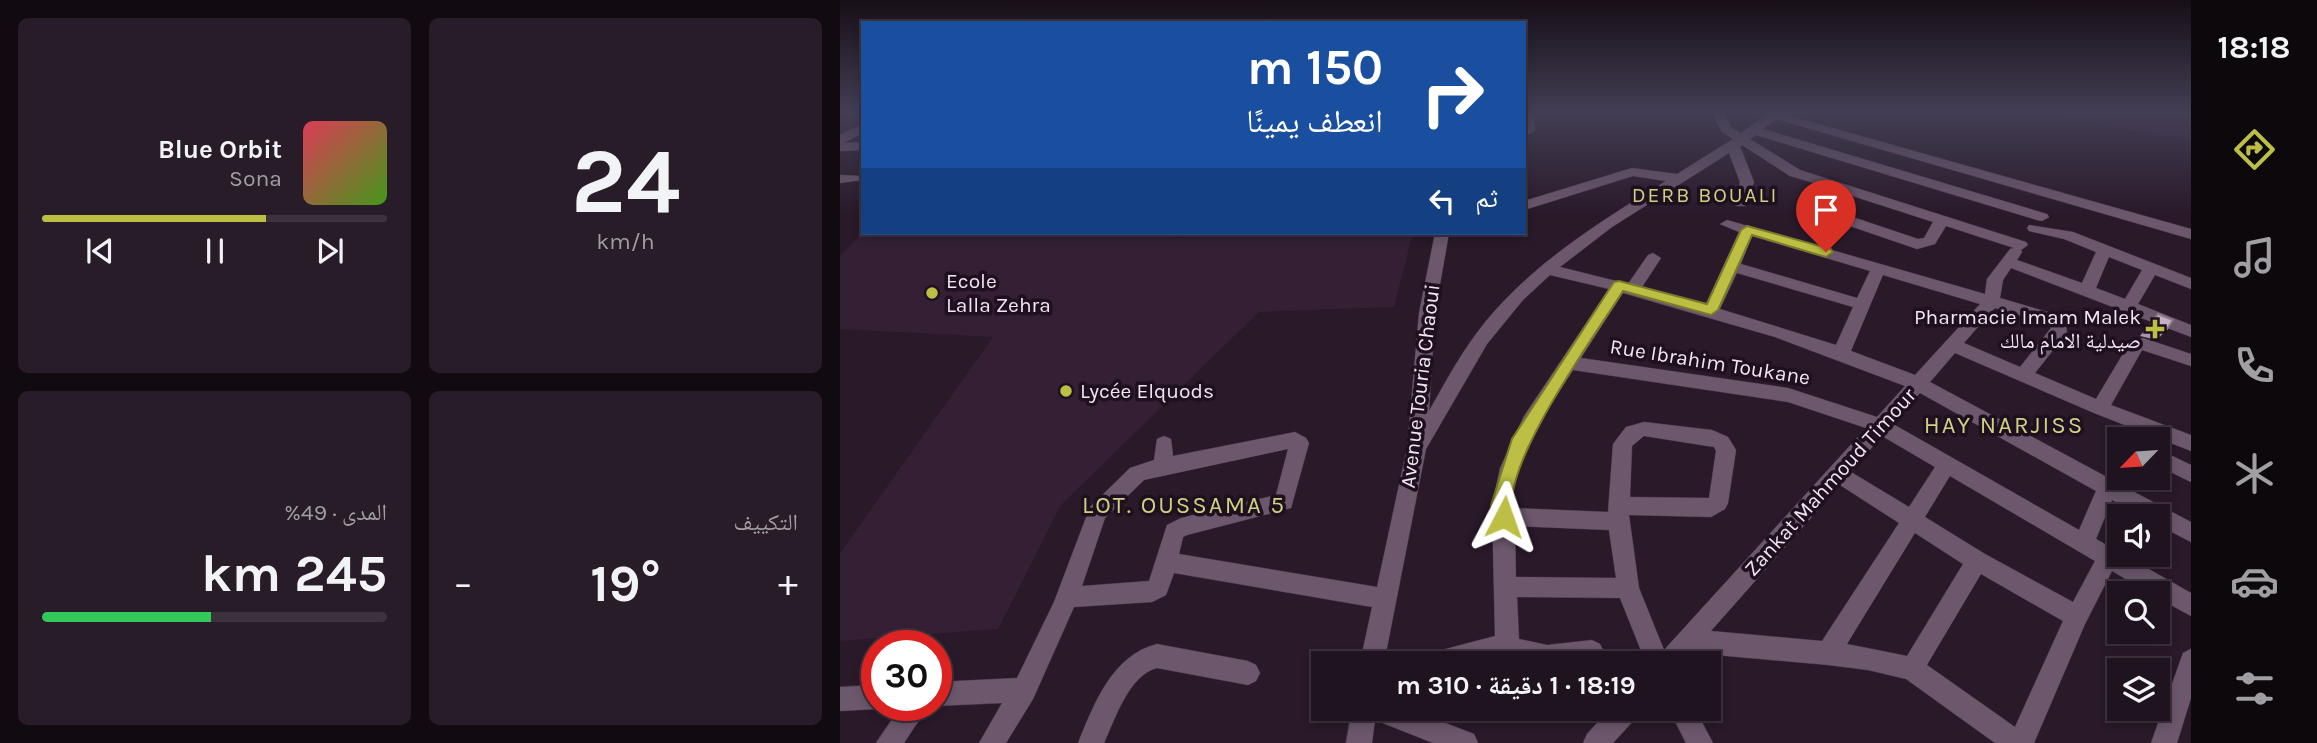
<!DOCTYPE html>
<html lang="ar">
<meta charset="utf-8">
<style>
body{margin:0;font-family:Karla,"Noto Naskh Arabic",sans-serif;background:#271c28;color:#f1f3f6;direction:rtl;height:100vh;display:flex;flex-direction:column;font-size:26px;white-space:nowrap}
*{box-sizing:border-box;margin:0}
p{font-size:23px;color:#a19ea4}
.icon{flex:none;width:38px;height:38px;fill:none;stroke:currentColor;stroke-width:2;stroke-linecap:round;stroke-linejoin:round}
.map{position:relative;flex:1;overflow:hidden;direction:ltr}
.details{display:flex;flex-direction:column;gap:18px;padding:18px;background:#110a11;width:840px}
.details>*{flex:none}
.hud{position:absolute;left:21px;top:21px;width:665px;height:214px;border-radius:0px;box-shadow:0 4px 10px #0003,0 0 0 2px #3c323d;direction:rtl;background:#1a4fa0;color:#fff;overflow:hidden}
.needle{width:46px;rotate:245deg}
.buttons{position:absolute;left:1267px;top:427px;display:grid;gap:14px}
.buttons a{display:grid;place-items:center;width:63px;height:63px;border-radius:0px;background:#1f131f;box-shadow:0 4px 10px #0003,0 0 0 2px #3c323d;font-size:35px}
.speed{position:absolute;left:21px;top:630px;display:flex;gap:14px;font-size:35px;font-weight:700;text-align:center}
.speed>*{display:grid;place-content:center;width:91px;height:91px;border-radius:50%;background:#1f131f;box-shadow:0 4px 10px #0003,0 0 0 2px #3c323d;line-height:1}
.speed .limit{border:10px solid #d22;background:#fff;color:#111}
.pin{position:absolute;display:grid;place-items:center;width:60px;height:60px;color:#fff;margin:-72px -30px;border-radius:50% 50% 50% 0;rotate:-45deg;box-shadow:0 0 7px #0007}
.pin .icon{rotate:45deg}
.me{position:absolute;width:77px;margin:-38px;rotate:4deg;stroke-linejoin:round;filter:drop-shadow(0 0 5px #0008)}
.turn{display:flex;align-items:center;gap:24px;height:147px;padding:0 28px;font-size:32px}
.turn .icon{width:91px;height:91px;stroke-width:2.5}
.turn b{display:block;font-size:49px;line-height:60px}
.then{display:flex;align-items:center;height:66px;padding:0 28px;background:#0003;gap:14px;font-size:26px}
.big{font-size:52px;font-weight:700;line-height:1.1}
.details .tile{flex:1;display:flex;flex-direction:column;justify-content:center;gap:10px;min-width:0;padding:0 24px;border-radius:10px;background:#271c28}
.details .dial{align-items:center;gap:0}
.dial b{font-size:91px;line-height:1}
.song{display:flex;align-items:center;gap:21px}
.cover{width:84px;height:84px;border-radius:10px;background:linear-gradient(135deg,hsl(350 70% 55%),hsl(100 70% 35%))}
.played{height:7px;border-radius:4px;background:linear-gradient(90deg,#bcbf44 65%,#3c323d 65%)}
.keys{display:flex;justify-content:space-around;direction:ltr}
.heat{display:flex;justify-content:space-between;align-items:center;font-size:38px;direction:ltr}
.charge{height:10px;border-radius:5px;background:linear-gradient(90deg,#34c759 49%,#3c323d 0)}
.details .tiles{flex:1;display:grid;gap:18px;grid-template-columns:repeat(2,1fr)}
.trip{position:absolute;left:471px;top:651px;width:410px;height:70px;border-radius:0px;background:#1f131f;box-shadow:0 4px 10px #0003,0 0 0 2px #3c323d;font-weight:700;line-height:70px;text-align:center;direction:rtl}
main{display:flex;flex:1;min-height:0}
.dock{display:flex;flex-direction:column;width:126px;justify-content:space-around;align-items:center;background:#0c080c;color:#a19ea4}
.dock .icon{width:49px;height:49px}
.dock .active{color:#bcbf44}
.dock b{font-size:32px;color:#f1f3f6}
.map>svg:first-child{display:block}
</style>
<main>
<nav class="dock">
<b>18:18</b>
<svg class="icon active" aria-label="directions" viewBox="0 0 24 24"><path d="M12 3l9 9-9 9-9-9zM9 14v-3h6M13 9l2 2-2 2"/></svg>
<svg class="icon" aria-label="music" viewBox="0 0 24 24"><path d="M9 18V5l10-2v13"/><circle cx="6" cy="18" r="3"/><circle cx="16" cy="16" r="3"/></svg>
<svg class="icon" aria-label="phone" viewBox="0 0 24 24"><path d="M5 4h4l2 5-3 2q2 4 5 5l2-3 5 2v4C11 20 4 13 5 4z"/></svg>
<svg class="icon" aria-label="climate" viewBox="0 0 24 24"><path d="M12 3v18M4 7l16 10M4 17L20 7"/></svg>
<svg class="icon" aria-label="car" viewBox="0 0 24 24"><path d="M5 17H2v-5l4-1 3-4h7l3 4 3 1v5h-3M9 17h6M6 11h13"/><circle cx="7" cy="17" r="2"/><circle cx="17" cy="17" r="2"/></svg>
<svg class="icon" aria-label="filters" viewBox="0 0 24 24"><path d="M4 7h16M4 17h16"/><circle cx="9" cy="7" r="2"/><circle cx="15" cy="17" r="2"/></svg>
</nav>
<div class="map">
<svg width="1351" height="743" viewBox="0 0 1351 743">
<rect width="100%" height="100%" fill="#291929"/>
<!-- built -->
<g fill="#341f35">
<polygon points="1216,111 1351,111 1351,141 1251,122"/>
<polygon points="23,232 336,233 334,238 361,237 369,233 573,233 554,307 419,312 221,505 158,629 0,641 0,553 153,337 0,329 0,256"/>
</g>
<g fill="none" stroke-linecap="round" stroke-linejoin="round">
<defs>
<g id="minor">
<polygon points="684,111 694,111 695,131 684,137"/>
<path d="M871 111H883L891 127 901 133 931 111H945L943 114 1351 229V239L936 119 923 129 1207 214 1209 217 1202 221 1197 220 916 135 910 139 960 170 1186 242 1188 245 1181 250 1182 252 1177 260 1242 283 1256 252 1224 239 1189 231 1187 228 1189 225 1233 232 1351 278V289L1315 275 1298 304 1351 325V337L1171 268 1163 280 1160 298 1218 315 1225 322 1227 331 1225 335 1195 373 1256 399 1290 342 1303 338 1351 354V366L1302 350 1271 405 1351 435V451L1254 413 1115 353 1090 382 1265 476 1272 466 1279 464V478H1286L1281 485 1351 522V542L1318 525V516H1302L1272 500 1256 539 1351 593V616L1318 598V593H1310L1272 571 1245 624 1194 743H1155L1066 679 1028 670 988 665 853 653 843 663H806L780 598 677 597 679 639 707 645 752 640 760 644 764 652 760 660 753 663H681L662 658 641 663H586L590 655 598 651 655 636 652 506 660 468 684 416 769 289 710 275 683 300 647 344 586 449 544 663H520L532 607 334 573 326 595 312 602 234 607 193 699 166 743H139L162 703 96 706 94 705H96V682L177 678 214 602 250 507 290 468 314 460 317 439 324 436 331 439 333 456 455 432 466 438 469 443 451 508 347 535 343 537 339 554 537 587 567 448 579 313 595 233H609L595 313 589 411C606 381 623 349 646 321 695 262 761 221 826 181L793 176 684 210V201L792 168 837 174 893 139 882 132ZM902 145 950 176 974 183 960 204 963 210 1077 249 1095 244 1106 226 1174 248 1170 249 1147 279 1145 294 887 220 880 224 899 232 866 304 802 287 821 258 813 253 808 255 788 284 720 267 772 227 889 153 900 182 894 203 896 206H906L914 182 900 146ZM985 187 1093 222 1084 238 1078 239 974 204ZM912 236 1030 271 1017 298 901 264ZM1269 257 1302 270 1285 299 1256 288ZM897 273 1013 307 996 345 880 309ZM1043 275 1140 304 1075 375 1011 351ZM783 293 935 337 1065 386 1037 417 948 388 741 358ZM1155 308 1206 323 1211 328 1180 367 1124 343ZM733 370 948 402 1026 428 824 650 799 588 789 515 871 517 885 509 888 503 896 450 888 437 872 430 804 422 786 427 773 444 768 512 673 508C671 457 707 411 733 370ZM1080 393 1256 491 1239 530 1053 424ZM804 436 874 447 876 451 869 498 790 497 792 446ZM1042 436 1095 467 1069 507 1011 472ZM448 449 436 495 341 518 327 525 309 581 242 586 265 518 304 480ZM1110 476 1255 561 1233 602 1145 554 1085 517ZM1000 485 1059 523 982 641 871 631ZM675 526 769 530 776 578 676 577ZM1075 533 1123 564 1067 656 1007 644ZM1141 574 1223 621 1175 727 1087 665Z"/>
<polygon points="23,124 23,133 3,143 23,142 23,150 0,151 0,135"/>
<polygon points="0,175 22,176 23,180 0,183"/>
<polygon points="1318,449 1351,465 1351,482 1318,466"/>
<path d="M317 644 408 661 416 665 420 673 416 681 408 685 317 668C289 675 275 719 264 743H238C254 704 272 655 317 644Z"/>
<polygon points="1351,649 1351,698 1337,743 1311,743 1343,653"/>
<polygon points="37,685 37,705 46,706 37,709 0,711 0,687"/>
<polygon points="62,705 89,705 64,743 36,743"/>
<polygon points="512,709 569,709 634,734 638,743 593,743 535,720 532,743 506,743"/>
<polygon points="770,709 799,709 796,718 773,743 743,743 747,734"/>
<polygon points="829,709 855,709 873,743 846,743"/>
</g>
</defs>
<!-- minor casing -->
<use href="#minor" stroke="#453645" stroke-width="1"/>
<!-- minor -->
<use href="#minor" fill="#6c576d" fill-rule="evenodd"/>
</g>
<!-- wall -->
<polygon fill="#a996a9" points="1318,314 1327,329 1317,340 1300,336"/>
<!-- building -->
<polygon fill="#c4afc5" stroke="#897a8a" stroke-width="2" points="1318,314 1333,320 1327,329 1310,325"/>
<!-- sky -->
<linearGradient id="sky" x2="0" y2="1"><stop stop-color="#170e17"/><stop offset="0.52" stop-color="#433e54"/><stop offset="1" stop-color="#433e54" stop-opacity="0"/></linearGradient>
<rect width="1351" height="215" fill="url(#sky)"/>
<!-- route -->
<path fill="#bcbf44" stroke="#7a7c2c" stroke-width="2" d="M907 226 991 249 993 252 986 257 912 235 878 310 871 315 783 291C754 337 658 468 673 517L670 523 664 525 657 523 651 505 672 439 774 282 779 281 867 304 901 230Z"/>
<!-- markers -->
<g fill="#bcbf44" stroke="#1f1020" stroke-width="2.5">
<circle cx="92" cy="293" r="7"/>
<path d="M1311.5 318.5h7v7h7v7h-7v7h-7v-7h-7v-7h7z"/>
<circle cx="226" cy="391" r="7"/>
</g>
<g text-anchor="middle" dominant-baseline="central" stroke-width="7" stroke-linejoin="round" paint-order="stroke">
<!-- far-quarter labels -->
<g font-size="21" letter-spacing="2" fill="#cdd183" stroke="#1f1020">
<text x="865" y="195">DERB BOUALI</text>
</g>
<!-- poi labels -->
<g font-size="21" fill="#f0e5f0" stroke="#1f1020" text-anchor="start">
<text x="106" y="281">Ecole<tspan x="106" dy="24">Lalla Zehra</tspan></text>
<text x="1301" y="317" text-anchor="end">Pharmacie Imam Malek<tspan x="1301" dy="24">صيدلية الامام مالك</tspan></text>
<text x="240" y="391">Lycée Elquods</text>
</g>
<!-- street labels -->
<g font-size="21" fill="#f0e5f0" stroke="#1f1020">
<text transform="translate(870 362) rotate(9)">Rue Ibrahim Toukane</text>
<text transform="translate(580 386) rotate(-83)">Avenue Touria Chaoui</text>
<text transform="translate(990 482) rotate(-48)">Zankat Mahmoud Timour</text>
</g>
<!-- quarter labels -->
<g font-size="24" letter-spacing="2" fill="#cdd183" stroke="#1f1020">
<text x="1164" y="425">HAY NARJISS</text>
<text x="344" y="505">LOT. OUSSAMA 5</text>
</g>
</g>
</svg>
<div class="buttons">
<a><svg class="needle" viewBox="-14 -14 28 28"><path d="M0-13l5 13h-10z" fill="#e53935"/><path d="M0 13l5-13h-10z" fill="#a19ea4"/></svg></a>
<a><svg class="icon" aria-label="sound" viewBox="0 0 24 24"><path d="M4 9h4l5-4v14l-5-4H4zM17 9q2 3 0 6"/></svg></a>
<a><svg class="icon" aria-label="search" viewBox="0 0 24 24"><circle cx="10" cy="10" r="6"/><path d="M15 15l6 6"/></svg></a>
<a><svg class="icon" aria-label="layers" viewBox="0 0 24 24"><path d="M12 4l9 5-9 5-9-5zM3 14l9 5 9-5"/></svg></a>
</div>
<div class="speed"><div class="limit">30</div></div>
<div class="pin" style="left:986px;top:252px;background:#d93025"><svg class="icon" aria-label="arrive" viewBox="0 0 24 24"><path d="M6 21V4h12l-3 4 3 4H6"/></svg></div>
<svg class="me" style="left:664px;top:517px" viewBox="-20 -20 40 40"><path d="M0-17L14 15 0 8-14 15z" fill="#bcbf44" stroke="#fff" stroke-width="4"/></svg>
<div class="trip">18:19 · 1 دقيقة · 310 m</div>
<div class="hud">
<div class="turn"><svg class="icon" aria-label="right" viewBox="0 0 24 24"><path d="M7 20v-9h11M14 6l5 5-5 5"/></svg><div><b>150 m</b>انعطف يمينًا</div></div>
<div class="then">ثم<svg class="icon" aria-label="left" viewBox="0 0 24 24"><path d="M17 20v-9H6M10 6l-5 5 5 5"/></svg></div>
</div>
</div>
<section class="details">
<div class="tiles">
<div class="tile dial"><b>24</b><p>km/h</p></div>
<div class="tile">
<div class="song"><i class="cover"></i><div><b>Blue Orbit</b><p>Sona</p></div></div>
<div class="played"></div>
<div class="keys"><svg class="icon" aria-label="previous" viewBox="0 0 24 24"><path d="M18 5L8 12l10 7zM5 5v14"/></svg><svg class="icon" aria-label="pause" viewBox="0 0 24 24"><path d="M8 5v14M16 5v14"/></svg><svg class="icon" aria-label="next" viewBox="0 0 24 24"><path d="M6 5l10 7-10 7zM19 5v14"/></svg></div>
</div>
<div class="tile"><p>التكييف</p>
<div class="heat"><a>−</a><b class="big">19°</b><a>+</a></div>
</div>
<div class="tile"><p>المدى · 49%</p><b class="big">245 km</b><div class="charge"></div></div>
</div>
</section>
</main>
